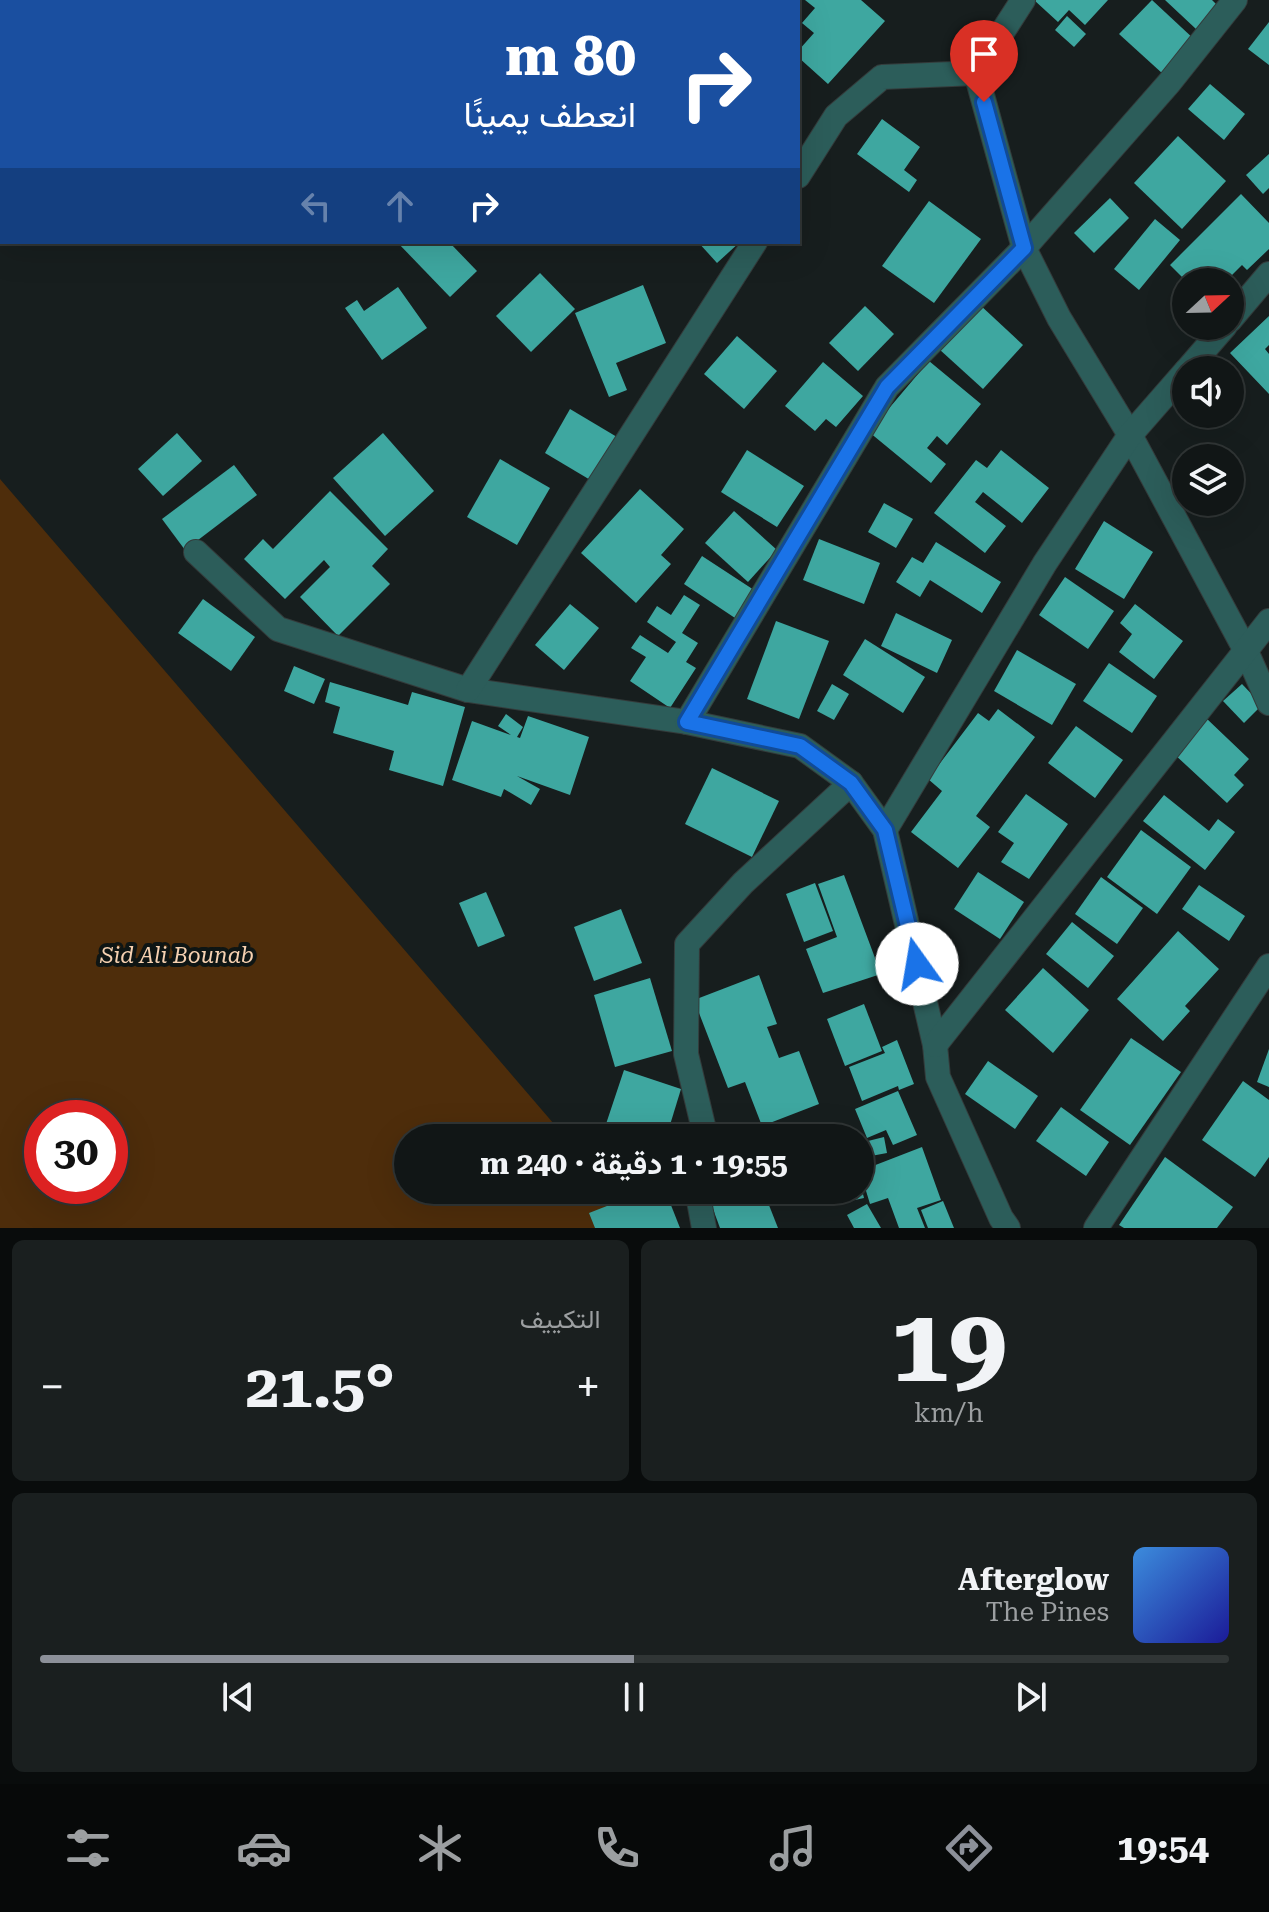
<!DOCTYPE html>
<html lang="ar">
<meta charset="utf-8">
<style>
body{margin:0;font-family:"Roboto Serif",Vazirmatn,serif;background:#1a1f1f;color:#f1f3f6;direction:rtl;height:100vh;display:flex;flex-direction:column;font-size:30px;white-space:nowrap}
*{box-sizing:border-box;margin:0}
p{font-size:26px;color:#9c9fa1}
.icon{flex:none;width:44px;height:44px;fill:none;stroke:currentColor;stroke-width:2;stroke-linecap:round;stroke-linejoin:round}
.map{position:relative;height:1228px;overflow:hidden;direction:ltr}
.sheet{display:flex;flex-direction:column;gap:12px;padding:12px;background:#090c0c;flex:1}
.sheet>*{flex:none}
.top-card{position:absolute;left:0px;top:0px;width:800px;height:244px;box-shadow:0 8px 32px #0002,0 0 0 2px #303535;direction:rtl;background:#1a4fa0;color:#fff;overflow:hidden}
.needle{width:52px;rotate:68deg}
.controls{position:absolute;left:1172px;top:268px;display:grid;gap:16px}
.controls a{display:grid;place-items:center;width:72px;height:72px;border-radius:50%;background:#111616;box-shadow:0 8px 32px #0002,0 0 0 2px #303535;font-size:40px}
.speed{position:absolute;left:24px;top:1100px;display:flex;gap:16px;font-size:40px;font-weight:700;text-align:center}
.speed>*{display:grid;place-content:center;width:104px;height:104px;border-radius:50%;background:#111616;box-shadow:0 8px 32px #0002,0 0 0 2px #303535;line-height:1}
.speed .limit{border:12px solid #d22;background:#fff;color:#111}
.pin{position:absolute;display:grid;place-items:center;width:68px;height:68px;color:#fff;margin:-82px -34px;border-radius:50% 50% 50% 0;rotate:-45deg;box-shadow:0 0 8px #0007}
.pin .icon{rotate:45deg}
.me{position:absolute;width:88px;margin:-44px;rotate:347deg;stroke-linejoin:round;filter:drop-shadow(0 0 6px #0008)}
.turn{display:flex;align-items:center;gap:28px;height:168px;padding:0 32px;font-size:36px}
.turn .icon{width:104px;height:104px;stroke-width:2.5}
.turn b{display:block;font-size:56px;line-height:68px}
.lanes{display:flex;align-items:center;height:76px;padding:0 32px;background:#0003;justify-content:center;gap:40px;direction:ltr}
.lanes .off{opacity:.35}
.big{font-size:60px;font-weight:700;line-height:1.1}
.sheet .widget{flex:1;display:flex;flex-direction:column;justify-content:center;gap:12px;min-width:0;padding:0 28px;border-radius:12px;background:#1a1f1f}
.sheet .dial{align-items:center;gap:0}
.dial b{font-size:104px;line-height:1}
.song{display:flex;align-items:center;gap:24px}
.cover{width:96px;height:96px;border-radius:12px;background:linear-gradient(135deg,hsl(210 70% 55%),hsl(240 70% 35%))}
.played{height:8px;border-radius:4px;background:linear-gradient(90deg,#8c9099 50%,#303535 50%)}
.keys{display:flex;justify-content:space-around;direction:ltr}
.heat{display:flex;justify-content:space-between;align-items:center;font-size:44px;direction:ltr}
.sheet .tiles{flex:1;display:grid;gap:12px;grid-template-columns:1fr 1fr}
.widget:last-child{grid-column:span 2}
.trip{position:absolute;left:394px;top:1124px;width:480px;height:80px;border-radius:40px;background:#111616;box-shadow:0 8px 32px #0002,0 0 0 2px #303535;font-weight:700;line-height:80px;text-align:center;direction:rtl}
.dock{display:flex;height:128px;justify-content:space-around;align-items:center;background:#070909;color:#9c9fa1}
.dock .icon{width:56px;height:56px}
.dock .active{color:#8c9099}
.dock b{font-size:36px;color:#f1f3f6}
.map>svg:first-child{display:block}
</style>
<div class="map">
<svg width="1269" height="1228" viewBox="0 0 1269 1228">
<rect width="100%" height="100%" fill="#171e1e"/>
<!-- green -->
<path fill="#4e2d0b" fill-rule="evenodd" d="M0 479 566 1138H408V1190H601L615 1228H0ZM42 1118H110V1186H42Z"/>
<!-- building -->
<g fill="#3ea7a0">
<polygon points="805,0 861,0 885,21 828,84 798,57 798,51 814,33 802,23 815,8"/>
<polygon points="1034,0 1108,0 1085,25 1069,10 1058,22"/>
<polygon points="1152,0 1195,40 1163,74 1119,34"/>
<polygon points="1165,0 1212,0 1218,6 1196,29"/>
<polygon points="1067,16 1086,34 1074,47 1055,30"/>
<polygon points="1269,22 1269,65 1248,49"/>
<polygon points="1210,84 1245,114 1224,140 1188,109"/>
<polygon points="882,119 920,147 904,170 917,180 909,192 857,154"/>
<polygon points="1178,136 1226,181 1182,229 1134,183"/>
<polygon points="1269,154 1269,188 1263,194 1246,175"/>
<polygon points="1241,194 1269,223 1269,249 1247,270 1242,265 1225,282 1187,282 1170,265"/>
<polygon points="1110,198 1129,218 1094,253 1074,233"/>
<polygon points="929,201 981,239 934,303 882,266"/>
<polygon points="1155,219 1180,240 1139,290 1114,269"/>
<polygon points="397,242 449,242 477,271 450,297"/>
<polygon points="698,242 740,242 717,263"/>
<polygon points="540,273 575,309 531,352 496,316"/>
<polygon points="643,285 666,343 616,363 627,390 609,397 575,313"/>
<polygon points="398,287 427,328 382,360 345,308 357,300 364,311"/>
<polygon points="979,304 1023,345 983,389 939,349"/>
<polygon points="865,306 894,334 858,371 829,343"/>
<polygon points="1269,316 1269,345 1265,349 1269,354 1269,394 1230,353"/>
<polygon points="737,336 777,371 744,409 704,374"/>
<polygon points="929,361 981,404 947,445 937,436 927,448 946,464 931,483 869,432"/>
<polygon points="823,362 863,396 836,427 826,419 815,431 785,406"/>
<polygon points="570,409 617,437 592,481 545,453"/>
<polygon points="177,433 202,461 163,496 138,469"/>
<polygon points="383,433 434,491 385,536 333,478"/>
<polygon points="747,450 804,486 777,527 721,492"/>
<polygon points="1001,450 1049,488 1022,523 983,492 975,502 1006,526 985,553 934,513 976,460 987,468"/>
<polygon points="500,459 550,488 517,545 467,517"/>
<polygon points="234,465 257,495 185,550 162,519"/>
<polygon points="640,489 684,529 661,555 671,564 636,603 581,553"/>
<polygon points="330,491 388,549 372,566 390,584 338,636 300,597 330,567 324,560 285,599 244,559 263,539 273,549"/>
<polygon points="884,503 913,519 896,548 868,532"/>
<polygon points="734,511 777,550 748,582 705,543"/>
<polygon points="1104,521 1153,552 1124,599 1075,569"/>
<polygon points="819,539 880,563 864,604 803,580"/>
<polygon points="936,542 1001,582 982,613 930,580 920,597 896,582 912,557 923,563"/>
<polygon points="702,556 754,590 735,618 684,584"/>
<polygon points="1065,577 1114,611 1088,649 1039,615"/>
<polygon points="684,595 700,605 682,633 698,643 686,662 696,668 670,708 630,681 646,657 631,648 640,635 668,653 676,642 647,622 657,606 671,615"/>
<polygon points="203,599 255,637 231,671 178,633"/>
<polygon points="570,604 599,628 564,670 535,645"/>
<polygon points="1135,604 1183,641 1154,679 1119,652 1132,634 1120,623"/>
<polygon points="896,613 952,640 937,673 881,646"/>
<polygon points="776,621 829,641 799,719 747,699"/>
<polygon points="865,639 925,677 903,713 843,675"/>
<polygon points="1017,650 1076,684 1052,725 994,691"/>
<polygon points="1109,663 1157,696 1132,733 1083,701"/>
<polygon points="294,666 325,679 314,704 284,691"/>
<polygon points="330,682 408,705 412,692 465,707 443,786 389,770 394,751 333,733 340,707 325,702"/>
<polygon points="832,684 849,694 834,720 817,711"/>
<polygon points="1242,684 1262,705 1244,723 1223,701"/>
<polygon points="998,709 1035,737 976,816 990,827 958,868 911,832 942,791 928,779 978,713 989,721"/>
<polygon points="506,714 523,727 517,737 520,738 528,716 589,737 570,795 517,776 540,789 531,805 504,789 501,797 452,780 472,721 511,735 498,726"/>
<polygon points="1206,718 1249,759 1234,775 1244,785 1227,803 1173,753"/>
<polygon points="1076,726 1123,760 1095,798 1048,763"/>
<polygon points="712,768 779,801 752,857 685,824"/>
<polygon points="1026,794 1068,824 1029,879 1001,862 1014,843 998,832"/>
<polygon points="1164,795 1209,831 1218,819 1235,832 1205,870 1143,821"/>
<polygon points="1141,830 1191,867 1157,914 1107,877"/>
<polygon points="978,872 1024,902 1000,939 954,909"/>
<polygon points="844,875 881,974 823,993 806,949 837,937 818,884"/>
<polygon points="1101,877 1143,908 1117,944 1075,914"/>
<polygon points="815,883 833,931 804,942 786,894"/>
<polygon points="1199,885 1245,916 1229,941 1182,909"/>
<polygon points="486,892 505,936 478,947 459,903"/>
<polygon points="621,909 642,963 594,981 574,927"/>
<polygon points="1072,922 1114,956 1088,988 1046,954"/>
<polygon points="1178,931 1219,969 1185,1006 1190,1011 1163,1041 1117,999"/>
<polygon points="1043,968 1089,1010 1053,1053 1005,1010"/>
<polygon points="759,975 777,1024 767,1027 779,1058 799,1051 819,1104 762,1126 745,1082 728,1088 694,1000"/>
<polygon points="650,978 672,1051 615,1067 594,995"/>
<polygon points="864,1004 882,1051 845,1066 827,1019"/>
<polygon points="1131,1038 1181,1072 1130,1145 1080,1110"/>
<polygon points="897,1040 914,1084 899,1090 898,1086 862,1101 849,1067 885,1053 882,1047"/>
<polygon points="1269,1049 1269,1087 1257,1082"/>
<polygon points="988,1061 1038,1096 1015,1129 965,1094"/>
<polygon points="624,1070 681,1089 666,1138 620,1138 603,1133"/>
<polygon points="1243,1081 1269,1100 1269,1157 1255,1177 1202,1140"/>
<polygon points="898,1091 917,1135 893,1145 886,1130 867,1138 855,1109"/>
<polygon points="1061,1107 1109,1142 1086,1176 1036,1141"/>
<polygon points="831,1132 833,1138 814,1138 814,1137"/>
<polygon points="884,1137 887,1153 871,1156 868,1141"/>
<polygon points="922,1147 941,1200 917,1208 925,1228 899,1228 888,1198 870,1204 860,1171"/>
<polygon points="1165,1157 1233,1207 1217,1228 1124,1228 1119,1225"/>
<polygon points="648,1190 665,1190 680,1228 595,1228 589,1213"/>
<polygon points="706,1190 763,1190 778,1228 720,1228"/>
<polygon points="847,1190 862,1190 864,1198 850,1201"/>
<polygon points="943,1201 954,1228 928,1228 921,1210"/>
<polygon points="867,1204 881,1228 854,1228 847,1215"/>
</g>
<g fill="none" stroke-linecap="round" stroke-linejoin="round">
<defs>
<g id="street">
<polyline points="1023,0 976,73 1024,248 1059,318 1130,435 1246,651 1269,703"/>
<polyline points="798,176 836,116 882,77 976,73"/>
<polyline points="1230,320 1269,274"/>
<polyline points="1187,370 1225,326"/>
<polyline points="196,552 278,629 468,690 687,722 800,746 851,783 885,830 935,1045 938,1077 1001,1218 1008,1228"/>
<polyline points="468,690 755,242"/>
<polyline points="687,722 887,387 1024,248 1169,83 1235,0"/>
<polyline points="885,830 1045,563 1130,435 1186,371"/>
<polyline points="935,1045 1269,621"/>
<polyline points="706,1138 686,1054 687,944 743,883 851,783"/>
<polyline points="697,1190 704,1228"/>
<polyline points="1096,1228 1269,966"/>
</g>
</defs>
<!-- street casing -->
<use href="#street" stroke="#343b3b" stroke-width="26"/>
<!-- street -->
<use href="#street" stroke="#2c5d5a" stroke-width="24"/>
</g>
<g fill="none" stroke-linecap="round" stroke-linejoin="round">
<defs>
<polyline id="route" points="917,964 885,830 851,783 800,746 687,722 887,387 1024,248 984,102"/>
</defs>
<!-- route casing -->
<use href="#route" stroke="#114b97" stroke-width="20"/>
<!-- route -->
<use href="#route" stroke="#1a73e8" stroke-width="14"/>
</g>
<g text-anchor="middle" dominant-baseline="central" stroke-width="8" stroke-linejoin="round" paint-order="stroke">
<!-- park labels -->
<g font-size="22" font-style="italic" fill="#f6d1b1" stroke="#0e1514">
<text x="177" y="955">Sid Ali Bounab</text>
</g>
</g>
</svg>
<div class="controls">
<a><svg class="needle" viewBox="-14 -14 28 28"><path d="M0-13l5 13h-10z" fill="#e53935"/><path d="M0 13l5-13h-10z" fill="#9c9fa1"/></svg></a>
<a><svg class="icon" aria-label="sound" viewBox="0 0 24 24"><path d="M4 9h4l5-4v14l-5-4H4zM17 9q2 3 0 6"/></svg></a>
<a><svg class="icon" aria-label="layers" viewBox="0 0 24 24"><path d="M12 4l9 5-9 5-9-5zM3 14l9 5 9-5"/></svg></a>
</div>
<div class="speed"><div class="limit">30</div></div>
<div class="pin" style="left:984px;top:102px;background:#d93025"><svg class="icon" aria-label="arrive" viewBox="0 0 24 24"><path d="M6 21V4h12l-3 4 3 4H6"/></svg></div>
<svg class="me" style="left:917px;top:964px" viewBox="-20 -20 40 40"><circle r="19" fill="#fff"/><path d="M0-13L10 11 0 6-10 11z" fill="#1a73e8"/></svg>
<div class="trip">19:55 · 1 دقيقة · 240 m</div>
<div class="top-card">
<div class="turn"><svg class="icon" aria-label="right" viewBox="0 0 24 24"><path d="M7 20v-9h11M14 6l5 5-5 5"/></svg><div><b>80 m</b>انعطف يمينًا</div></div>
<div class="lanes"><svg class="icon off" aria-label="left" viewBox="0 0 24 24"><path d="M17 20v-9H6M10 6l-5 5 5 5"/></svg><svg class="icon off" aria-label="ahead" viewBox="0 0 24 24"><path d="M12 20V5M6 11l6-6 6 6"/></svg><svg class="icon" aria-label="right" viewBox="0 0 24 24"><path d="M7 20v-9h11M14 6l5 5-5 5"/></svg></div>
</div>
</div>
<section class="sheet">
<div class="tiles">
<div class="widget dial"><b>19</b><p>km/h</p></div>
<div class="widget"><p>التكييف</p>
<div class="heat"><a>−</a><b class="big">21.5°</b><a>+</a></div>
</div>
<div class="widget">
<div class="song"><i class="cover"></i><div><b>Afterglow</b><p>The Pines</p></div></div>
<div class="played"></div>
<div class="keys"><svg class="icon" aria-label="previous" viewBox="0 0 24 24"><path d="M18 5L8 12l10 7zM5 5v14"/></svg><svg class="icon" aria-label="pause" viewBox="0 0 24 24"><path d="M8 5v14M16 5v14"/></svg><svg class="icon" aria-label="next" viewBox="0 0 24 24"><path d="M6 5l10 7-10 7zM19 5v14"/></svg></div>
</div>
</div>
</section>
<nav class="dock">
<b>19:54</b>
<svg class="icon active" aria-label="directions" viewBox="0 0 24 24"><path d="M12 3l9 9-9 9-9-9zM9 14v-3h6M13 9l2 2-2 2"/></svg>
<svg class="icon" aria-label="music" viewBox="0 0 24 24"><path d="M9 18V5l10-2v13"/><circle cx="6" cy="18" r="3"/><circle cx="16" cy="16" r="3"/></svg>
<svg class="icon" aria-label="phone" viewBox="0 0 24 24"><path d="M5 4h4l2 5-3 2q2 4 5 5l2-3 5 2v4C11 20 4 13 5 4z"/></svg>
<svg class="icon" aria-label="climate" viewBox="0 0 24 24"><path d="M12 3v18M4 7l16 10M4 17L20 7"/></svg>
<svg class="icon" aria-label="car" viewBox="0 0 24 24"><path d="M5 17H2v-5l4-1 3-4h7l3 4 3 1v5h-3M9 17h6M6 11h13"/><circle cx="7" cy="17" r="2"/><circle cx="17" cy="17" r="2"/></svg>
<svg class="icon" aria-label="filters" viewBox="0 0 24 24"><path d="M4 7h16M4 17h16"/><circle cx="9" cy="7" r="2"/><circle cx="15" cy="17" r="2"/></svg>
</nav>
